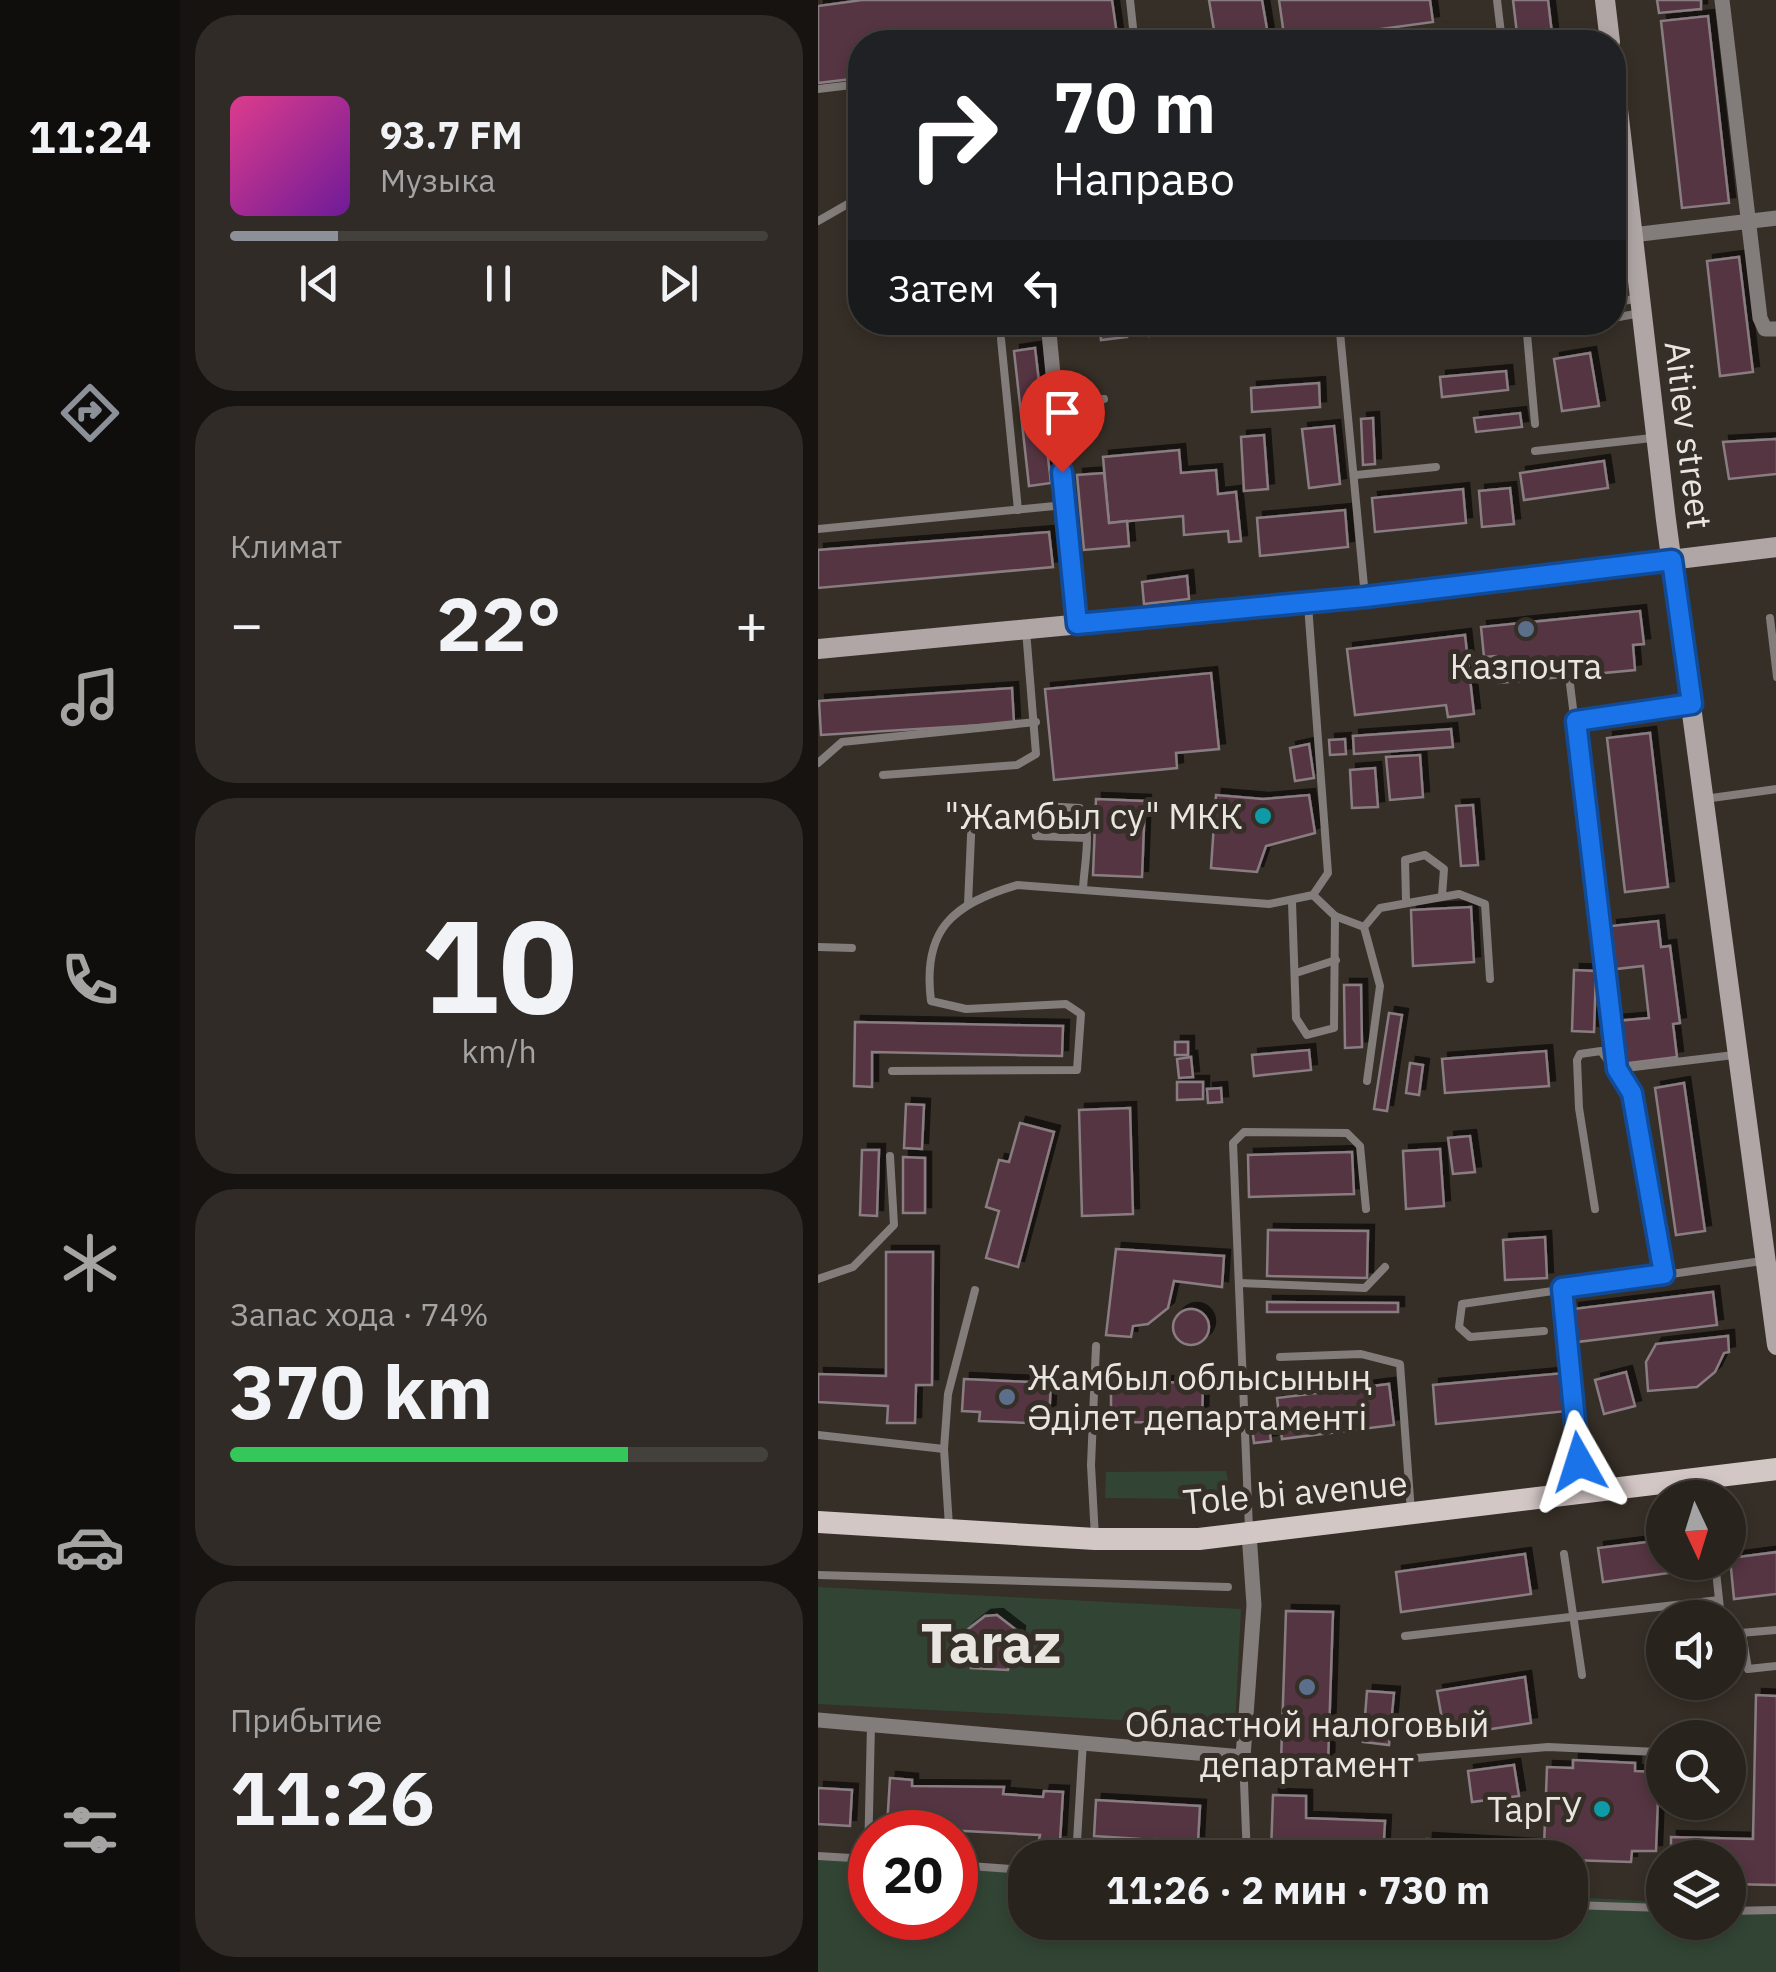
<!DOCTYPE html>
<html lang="ru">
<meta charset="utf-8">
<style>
body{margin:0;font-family:"IBM Plex Sans",sans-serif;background:#302b26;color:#f1f3f6;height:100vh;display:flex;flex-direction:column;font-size:38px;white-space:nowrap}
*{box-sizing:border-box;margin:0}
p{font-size:32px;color:#a5a4a4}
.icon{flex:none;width:55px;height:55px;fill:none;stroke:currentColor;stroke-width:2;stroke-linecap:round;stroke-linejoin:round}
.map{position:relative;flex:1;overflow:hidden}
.side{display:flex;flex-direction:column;gap:15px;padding:15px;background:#161310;width:638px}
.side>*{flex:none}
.banner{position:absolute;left:30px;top:30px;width:778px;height:305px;border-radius:40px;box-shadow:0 5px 15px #0003,0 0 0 2px #44403b;background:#202124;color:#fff;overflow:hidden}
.needle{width:65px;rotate:176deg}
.buttons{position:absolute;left:828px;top:1480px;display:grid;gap:20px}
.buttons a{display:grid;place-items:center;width:100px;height:100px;border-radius:50%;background:#28231d;box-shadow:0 5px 15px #0003,0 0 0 2px #44403b;font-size:50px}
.speed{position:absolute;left:30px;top:1810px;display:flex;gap:20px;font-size:50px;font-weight:700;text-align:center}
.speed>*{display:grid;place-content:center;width:130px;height:130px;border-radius:50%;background:#28231d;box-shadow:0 5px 15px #0003,0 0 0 2px #44403b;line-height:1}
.speed .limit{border:15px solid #d22;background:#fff;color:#111}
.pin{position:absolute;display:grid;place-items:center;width:85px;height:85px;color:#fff;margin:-102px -42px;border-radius:50% 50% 50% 0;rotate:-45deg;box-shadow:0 0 10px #0007}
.pin .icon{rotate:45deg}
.me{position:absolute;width:110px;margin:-55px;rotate:354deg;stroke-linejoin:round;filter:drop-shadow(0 0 8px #0008)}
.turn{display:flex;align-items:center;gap:35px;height:210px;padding:0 40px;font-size:45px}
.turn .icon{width:130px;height:130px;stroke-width:2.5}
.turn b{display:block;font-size:70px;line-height:85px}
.then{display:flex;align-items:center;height:95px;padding:0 40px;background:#0003;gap:20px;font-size:38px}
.big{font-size:75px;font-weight:800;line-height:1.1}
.side .tile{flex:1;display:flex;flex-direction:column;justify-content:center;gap:15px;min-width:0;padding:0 35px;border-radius:40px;background:#302b26}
.side .dial{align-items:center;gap:0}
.dial b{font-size:130px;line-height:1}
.song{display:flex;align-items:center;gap:30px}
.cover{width:120px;height:120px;border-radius:15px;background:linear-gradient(135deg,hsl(330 70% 55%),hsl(280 70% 35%))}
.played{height:10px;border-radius:5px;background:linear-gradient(90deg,#8c9099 20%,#44403b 20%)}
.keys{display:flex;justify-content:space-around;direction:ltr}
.heat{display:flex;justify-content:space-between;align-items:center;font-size:55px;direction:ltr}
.charge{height:15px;border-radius:8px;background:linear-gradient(90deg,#34c759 74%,#44403b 0)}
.trip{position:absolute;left:190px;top:1840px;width:580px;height:100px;border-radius:40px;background:#28231d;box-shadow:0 5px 15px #0003,0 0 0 2px #44403b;font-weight:800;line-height:100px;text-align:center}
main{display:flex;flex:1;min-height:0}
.tab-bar{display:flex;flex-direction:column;width:180px;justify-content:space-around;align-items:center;background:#100e0c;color:#a5a4a4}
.tab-bar .icon{width:70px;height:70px}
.tab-bar .current{color:#8c9099}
.tab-bar b{font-size:45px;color:#f1f3f6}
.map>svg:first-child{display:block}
</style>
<main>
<nav class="tab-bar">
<b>11:24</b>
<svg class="icon current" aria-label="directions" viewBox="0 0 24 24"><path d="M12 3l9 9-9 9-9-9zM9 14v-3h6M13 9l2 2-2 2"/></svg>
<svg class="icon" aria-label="music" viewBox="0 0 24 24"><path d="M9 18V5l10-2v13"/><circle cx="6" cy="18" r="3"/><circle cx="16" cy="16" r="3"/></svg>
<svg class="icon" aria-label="phone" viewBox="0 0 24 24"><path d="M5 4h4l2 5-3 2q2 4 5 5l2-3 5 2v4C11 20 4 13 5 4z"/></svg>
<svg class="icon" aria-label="climate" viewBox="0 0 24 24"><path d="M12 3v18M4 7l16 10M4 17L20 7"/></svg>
<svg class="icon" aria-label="car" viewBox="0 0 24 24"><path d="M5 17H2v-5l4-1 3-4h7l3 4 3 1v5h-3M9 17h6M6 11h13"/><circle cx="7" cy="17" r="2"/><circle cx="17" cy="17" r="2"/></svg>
<svg class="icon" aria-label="filters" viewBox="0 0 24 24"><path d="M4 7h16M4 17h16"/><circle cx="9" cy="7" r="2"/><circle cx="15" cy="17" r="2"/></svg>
</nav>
<section class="side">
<div class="tile">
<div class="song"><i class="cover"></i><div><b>93.7 FM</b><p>Музыка</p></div></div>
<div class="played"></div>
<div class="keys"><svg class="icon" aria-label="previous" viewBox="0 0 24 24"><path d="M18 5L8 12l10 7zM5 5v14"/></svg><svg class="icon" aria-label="pause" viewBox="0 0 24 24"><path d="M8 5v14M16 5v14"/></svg><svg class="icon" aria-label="next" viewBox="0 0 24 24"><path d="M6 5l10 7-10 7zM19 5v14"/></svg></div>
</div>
<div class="tile"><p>Климат</p>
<div class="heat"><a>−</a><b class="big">22°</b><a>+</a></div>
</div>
<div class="tile dial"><b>10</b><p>km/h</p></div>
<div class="tile"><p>Запас хода · 74%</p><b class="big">370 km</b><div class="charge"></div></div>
<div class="tile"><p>Прибытие</p><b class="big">11:26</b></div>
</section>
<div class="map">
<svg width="959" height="1972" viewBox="0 0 959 1972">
<defs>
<filter id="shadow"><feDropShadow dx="6" dy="-6" stdDeviation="0" flood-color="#0009"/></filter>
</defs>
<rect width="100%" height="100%" fill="#362f27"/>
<!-- green -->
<g fill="#324534">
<polygon points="408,1471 411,1486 397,1499 287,1498 288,1472"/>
<polygon points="0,1587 423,1609 417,1726 0,1704"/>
<polygon points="0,1854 52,1857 52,1918 138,1918 138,1862 207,1866 208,1922 752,1922 753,1897 845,1902 845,1922 910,1922 910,1906 958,1909 958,1972 0,1972"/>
</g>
<!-- building -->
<g fill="#553543" stroke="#897d82" stroke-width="2.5" filter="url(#shadow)">
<polygon points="44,0 294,0 300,42 42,42 42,78 0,83 0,6"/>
<polygon points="391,0 444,0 450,35 398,42"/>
<polygon points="461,0 612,0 615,22 467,42"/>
<polygon points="695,0 730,0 735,42 700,42"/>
<polygon points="839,0 883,0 883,9 841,13"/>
<polygon points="890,16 911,203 864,208 843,21"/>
<polygon points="42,134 42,177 35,178 30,135"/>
<polygon points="921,257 935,372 902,376 889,261"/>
<polygon points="281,322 307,322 309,337 283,340"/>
<polygon points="329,322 352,322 353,332 331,336"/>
<polygon points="368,322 391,322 392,332 369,335"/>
<polygon points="217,348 233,483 211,486 196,351"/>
<polygon points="772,353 781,406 744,411 736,359"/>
<polygon points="688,371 690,390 624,397 622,377"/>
<polygon points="501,383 502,407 434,412 433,388"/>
<polygon points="702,413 704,427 658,432 656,418"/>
<polygon points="555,418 557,464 545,465 543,419"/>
<polygon points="516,426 522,484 491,488 484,429"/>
<polygon points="446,435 450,489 426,491 423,437"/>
<polygon points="959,439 959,474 911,479 905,442"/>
<polygon points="361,450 363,473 398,470 400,494 418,492 423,541 411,542 410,531 366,535 365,516 291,523 285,457"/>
<polygon points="786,461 790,488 706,500 702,473"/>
<polygon points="286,473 291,523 309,521 311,546 266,550 259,475"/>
<polygon points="692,488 696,524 664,527 661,491"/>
<polygon points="645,489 648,523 557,532 554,498"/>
<polygon points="527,510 530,547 442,556 439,518"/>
<polygon points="231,532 235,567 0,588 0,550"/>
<polygon points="369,576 371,599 326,604 324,582"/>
<polygon points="822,611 826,644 815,645 817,670 681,683 678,656 666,657 663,627"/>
<polygon points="647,635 656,714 630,717 628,705 537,715 529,649"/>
<polygon points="393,673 401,749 358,753 359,768 236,780 227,689"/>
<polygon points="194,688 196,723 3,735 1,701"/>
<polygon points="633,729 635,747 536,754 535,736"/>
<polygon points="832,733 850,887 807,892 789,738"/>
<polygon points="527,739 528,754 512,755 511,740"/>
<polygon points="491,744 496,778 477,781 472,748"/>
<polygon points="602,755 605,797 572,800 568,757"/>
<polygon points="557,768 560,807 534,808 532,770"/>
<polygon points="398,795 445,799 491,795 497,833 448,846 439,872 393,868"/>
<polygon points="278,799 327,801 324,877 275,875"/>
<polygon points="655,805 660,865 643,866 638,806"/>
<polygon points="653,907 656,962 595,966 593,910"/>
<polygon points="840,921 843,947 852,946 862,1023 855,1024 859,1057 803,1064 798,1021 831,1018 825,966 798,969 793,926"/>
<polygon points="756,970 778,971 776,1032 754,1031"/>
<polygon points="526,985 543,985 544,1047 527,1048"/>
<polygon points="571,1013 584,1015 569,1111 556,1109"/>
<polygon points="37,1022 245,1026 244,1056 54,1052 54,1087 36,1086"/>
<rect x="357" y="1042" width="13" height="13"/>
<polygon points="491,1050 493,1070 436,1076 434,1055"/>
<polygon points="728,1051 731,1086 627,1093 624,1059"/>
<polygon points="373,1057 375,1077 361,1078 359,1059"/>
<polygon points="592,1063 605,1065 601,1095 588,1093"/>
<polygon points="359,1082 385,1082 385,1099 359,1100"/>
<polygon points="866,1083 887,1231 858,1235 837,1088"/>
<polygon points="403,1088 404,1102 390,1103 389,1089"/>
<polygon points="88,1104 106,1105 104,1149 86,1148"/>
<polygon points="312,1108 315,1214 264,1216 261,1110"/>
<polygon points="202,1123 236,1132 200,1267 168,1258 181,1211 168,1207 181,1160 191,1162"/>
<polygon points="652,1136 657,1172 635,1174 630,1138"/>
<polygon points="622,1149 626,1206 588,1209 585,1151"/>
<polygon points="44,1150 61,1150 59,1216 42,1215"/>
<polygon points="534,1152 536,1194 431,1197 430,1155"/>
<polygon points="85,1157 107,1158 107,1213 85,1213"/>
<polygon points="450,1230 550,1231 549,1278 449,1276"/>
<polygon points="727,1237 729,1278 687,1280 685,1240"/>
<polygon points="298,1249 406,1256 404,1287 356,1281 350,1308 330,1324 315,1326 313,1337 288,1335"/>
<polygon points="68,1252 115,1252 114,1385 98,1385 97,1423 69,1423 70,1406 0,1402 0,1374 68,1376"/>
<polygon points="895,1292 899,1325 759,1342 755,1309"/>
<polygon points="449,1302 580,1303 580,1312 449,1312"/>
<circle cx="373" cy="1327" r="18"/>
<polygon points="910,1336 911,1352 906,1353 897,1372 879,1387 830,1391 828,1362 838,1344"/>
<polygon points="808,1372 817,1406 786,1414 777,1380"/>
<polygon points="747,1373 750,1411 618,1424 615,1385"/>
<polygon points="146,1379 233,1383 231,1418 210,1417 210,1423 161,1421 162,1412 144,1411"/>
<polygon points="293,1381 385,1383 384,1423 293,1422"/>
<polygon points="571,1384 576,1425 464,1439 459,1398"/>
<polygon points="450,1418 453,1441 436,1443 433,1420"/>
<polygon points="845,1540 845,1562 879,1562 880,1569 785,1582 780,1548"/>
<polygon points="959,1552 959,1594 916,1599 912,1558"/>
<polygon points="707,1554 713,1594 583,1612 578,1572"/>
<polygon points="468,1611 515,1612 510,1764 463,1762"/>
<polygon points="179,1615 201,1632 198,1656 193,1656 190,1670 153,1668 153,1652 147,1650 149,1630 167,1616"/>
<polygon points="707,1677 713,1723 627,1736 619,1691"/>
<polygon points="549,1691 576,1693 571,1745 545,1742"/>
<polygon points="938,1695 959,1696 959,1885 910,1884 910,1858 853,1858 853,1837 935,1839"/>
<polygon points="755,1760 817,1763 817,1771 841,1772 838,1851 814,1851 813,1862 752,1860 752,1848 726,1847 729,1767 755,1768"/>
<polygon points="696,1765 701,1796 654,1802 650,1771"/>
<polygon points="72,1778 94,1780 94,1786 186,1787 185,1794 225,1797 226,1791 245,1792 242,1841 221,1840 222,1835 69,1827"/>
<polygon points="0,1788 34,1790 32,1826 0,1824"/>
<polygon points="455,1795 488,1796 488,1818 567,1821 565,1858 453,1853"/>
<polygon points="278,1800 382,1806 380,1842 337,1839 337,1844 320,1843 321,1839 276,1836"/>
<polygon points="609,1839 712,1845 711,1858 608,1858"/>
</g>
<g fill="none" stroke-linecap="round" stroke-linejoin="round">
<!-- lane -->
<g stroke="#827c7b" stroke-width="8">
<polyline points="679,0 684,42"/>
<polyline points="311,42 316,37 312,0"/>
<polyline points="0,89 42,84"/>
<polyline points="0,221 42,197"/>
<polyline points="795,303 821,298"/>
<polyline points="795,318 823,313"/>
<polyline points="521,322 547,597"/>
<polyline points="183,339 200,510"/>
<polyline points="238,406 286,399"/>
<polyline points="717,424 709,334 771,322"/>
<polyline points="717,451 834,438"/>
<polyline points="538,475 618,467"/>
<polyline points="0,529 247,505"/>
<polyline points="952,618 959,677"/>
<polyline points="752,684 799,1069 916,1055"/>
<polyline points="758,721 869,704"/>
<polyline points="0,763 24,742 218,722"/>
<polyline points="65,775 199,765 218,754 208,630"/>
<polyline points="886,799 959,789"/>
<path d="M265 889C266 865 275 829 262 808L225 806 215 817 218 836 268 838"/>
<polyline points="495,895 517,916 546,927"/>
<polyline points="588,900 587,860 607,855 626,869 624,896"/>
<polyline points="474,902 478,1018 489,1035 516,1028 517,916"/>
<polyline points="150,904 154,814"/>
<polyline points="0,947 34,948"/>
<polyline points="478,973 518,960"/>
<path d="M74 1071 259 1070 263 1014 248 1004 148 1009 113 1001C104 930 134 904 199 885L451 904 495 895 510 873 490 605"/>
<polyline points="549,1081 562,986 546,927 562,908 641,894 667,904 672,979"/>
<polyline points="777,1209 761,1108 759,1060 762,1054 783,1051 814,1093 846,1274"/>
<polyline points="0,1279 35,1267 76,1225 72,1156"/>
<polyline points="421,1283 547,1288 567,1267"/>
<polyline points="744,1287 764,1490"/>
<polyline points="726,1331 652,1337 641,1327 644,1304 944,1261"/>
<polyline points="462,1357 543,1354 582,1364 593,1512"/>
<polyline points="0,1435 126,1449"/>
<polyline points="131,1526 126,1449 130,1394 157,1290"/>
<polyline points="431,1529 415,1143 426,1132 529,1133 542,1146 548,1209"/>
<polyline points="277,1537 273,1465 278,1346"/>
<polyline points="746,1554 764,1675"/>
<polyline points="897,1562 903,1618"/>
<polyline points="0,1575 410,1587"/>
<polyline points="924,1633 930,1669 959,1666"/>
<polyline points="910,1634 959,1630"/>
<polyline points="587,1636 901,1600"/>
<polyline points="0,1856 50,1859"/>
<polyline points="258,1858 265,1741"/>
<polyline points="429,1858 425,1757 491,1767 730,1747 840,1752"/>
<polyline points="50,1859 53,1724"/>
<polyline points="138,1865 208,1870"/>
<polyline points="752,1905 845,1908"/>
<polyline points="910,1911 959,1910"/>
</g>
<!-- street -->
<g stroke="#827c7b" stroke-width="15">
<polyline points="904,0 942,318 947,329 959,329"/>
<polyline points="814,235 959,218"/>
<polyline points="230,322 259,623"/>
<polyline points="0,1720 425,1757 436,1605 431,1533"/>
</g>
<!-- secondary -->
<g stroke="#b0a6a6" stroke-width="20">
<polyline points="787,0 792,42"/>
<polyline points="795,67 848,520 959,1345"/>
<polyline points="0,649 547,597 959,547"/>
</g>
<!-- primary -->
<polyline stroke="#d3c7c6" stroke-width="22" points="0,1522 277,1539 381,1539 959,1469"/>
</g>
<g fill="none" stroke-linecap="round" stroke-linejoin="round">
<defs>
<polyline id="route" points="244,472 259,624 547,597 854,560 874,704 758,721 799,1069 814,1093 846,1274 744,1288 761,1462"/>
</defs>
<!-- route casing -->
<use href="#route" stroke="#114b97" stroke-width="25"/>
<!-- route -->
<use href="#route" stroke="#1a73e8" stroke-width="18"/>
</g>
<!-- markers -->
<g fill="#5c6f8a" stroke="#362f27" stroke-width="4">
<circle cx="708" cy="629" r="10"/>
<circle cx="189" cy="1397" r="10"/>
<circle cx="489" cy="1687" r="10"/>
</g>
<g fill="#0f9aa8" stroke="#362f27" stroke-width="4">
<circle cx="445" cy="816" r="10"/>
<circle cx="784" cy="1809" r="10"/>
</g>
<g text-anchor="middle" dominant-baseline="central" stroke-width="10" stroke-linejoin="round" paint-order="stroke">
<!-- street labels -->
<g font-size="35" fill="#e9e5e0" stroke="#362f27">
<text transform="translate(871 435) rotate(83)">Aitiev street</text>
<text transform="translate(477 1492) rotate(-5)">Tole bi avenue</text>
</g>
<!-- poi labels -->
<g font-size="35" fill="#e9e5e0" stroke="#362f27">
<text x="708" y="666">Казпочта</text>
<text x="425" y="816" text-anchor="end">"Жамбыл су" МКК</text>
<text x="209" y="1377" text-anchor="start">Жамбыл облысының<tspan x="209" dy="40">Әділет департаменті</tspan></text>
<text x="489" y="1724">Областной налоговый<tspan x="489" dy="40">департамент</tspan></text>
<text x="764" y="1809" text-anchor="end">ТарГУ</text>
</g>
<!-- town labels -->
<g font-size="55" font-weight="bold" fill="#e9e5e0" stroke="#362f27">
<text x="173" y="1642">Taraz</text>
</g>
</g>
</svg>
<div class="buttons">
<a><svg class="needle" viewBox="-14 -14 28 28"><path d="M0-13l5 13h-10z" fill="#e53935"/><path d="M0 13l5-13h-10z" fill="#a5a4a4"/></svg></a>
<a><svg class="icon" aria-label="sound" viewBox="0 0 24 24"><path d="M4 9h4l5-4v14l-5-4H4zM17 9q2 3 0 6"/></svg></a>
<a><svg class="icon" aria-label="search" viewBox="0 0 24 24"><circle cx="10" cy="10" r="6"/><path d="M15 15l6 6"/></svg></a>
<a><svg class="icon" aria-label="layers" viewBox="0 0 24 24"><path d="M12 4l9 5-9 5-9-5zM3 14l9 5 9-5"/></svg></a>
</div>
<div class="speed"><div class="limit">20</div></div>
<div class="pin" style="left:244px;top:472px;background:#d93025"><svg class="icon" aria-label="arrive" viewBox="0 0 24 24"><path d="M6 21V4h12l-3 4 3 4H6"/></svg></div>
<svg class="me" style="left:761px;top:1462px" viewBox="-20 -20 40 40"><path d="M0-17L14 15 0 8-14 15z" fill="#1a73e8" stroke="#fff" stroke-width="4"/></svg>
<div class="trip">11:26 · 2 мин · 730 m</div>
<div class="banner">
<div class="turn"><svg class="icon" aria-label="right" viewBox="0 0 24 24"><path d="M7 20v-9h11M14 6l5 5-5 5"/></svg><div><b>70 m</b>Направо</div></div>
<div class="then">Затем<svg class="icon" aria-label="left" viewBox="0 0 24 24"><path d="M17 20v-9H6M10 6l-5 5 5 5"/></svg></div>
</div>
</div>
</main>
